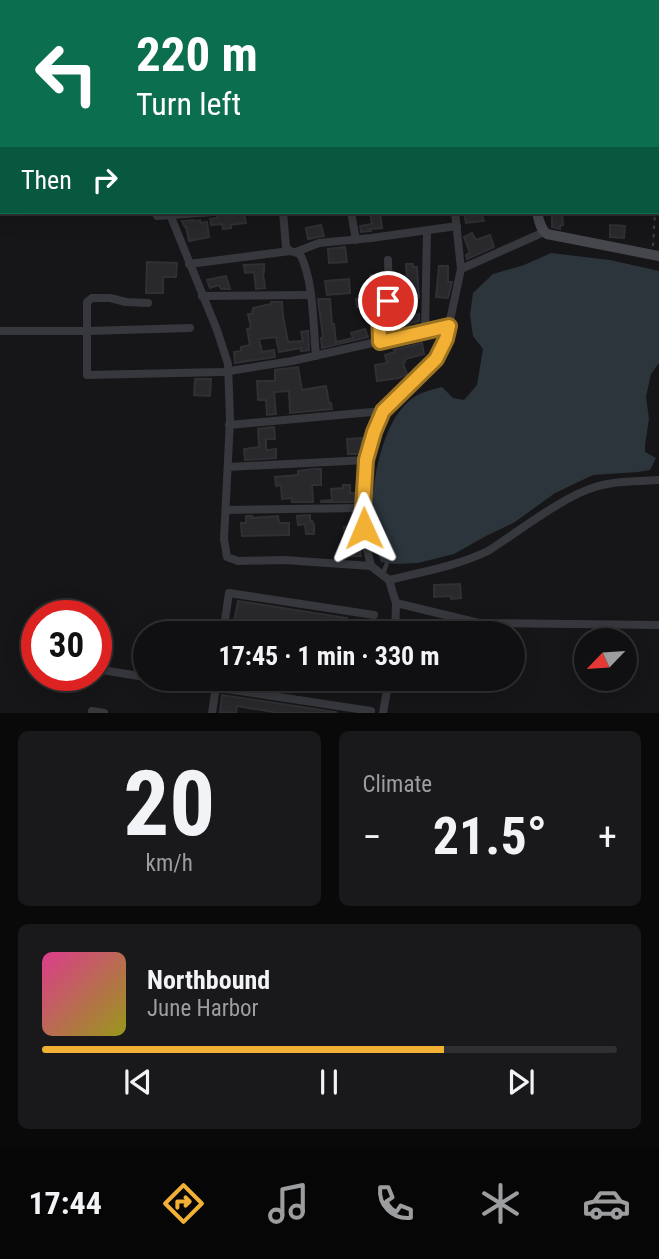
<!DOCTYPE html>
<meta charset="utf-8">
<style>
body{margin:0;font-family:"Roboto Condensed",sans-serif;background:#19191b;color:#f1f3f6;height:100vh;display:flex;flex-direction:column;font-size:26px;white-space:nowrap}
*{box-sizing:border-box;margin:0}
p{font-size:23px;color:#9c9d9f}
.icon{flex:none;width:38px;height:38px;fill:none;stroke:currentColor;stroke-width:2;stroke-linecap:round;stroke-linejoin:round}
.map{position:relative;height:713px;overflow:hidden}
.drawer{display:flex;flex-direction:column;gap:18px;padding:18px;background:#09090a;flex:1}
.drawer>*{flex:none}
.hud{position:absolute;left:0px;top:0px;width:660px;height:214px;box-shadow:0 4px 18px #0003,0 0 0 2px #303032;background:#0b6e4f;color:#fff;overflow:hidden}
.needle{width:46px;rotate:245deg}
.controls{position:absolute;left:574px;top:628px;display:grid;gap:14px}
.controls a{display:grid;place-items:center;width:63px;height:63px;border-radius:50%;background:#101012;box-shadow:0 4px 18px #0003,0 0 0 2px #303032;font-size:35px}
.speed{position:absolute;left:21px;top:600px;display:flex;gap:14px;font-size:35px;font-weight:700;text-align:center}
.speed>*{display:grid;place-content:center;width:91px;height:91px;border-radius:50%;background:#101012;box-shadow:0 4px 18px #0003,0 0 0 2px #303032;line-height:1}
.speed .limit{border:10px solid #d22;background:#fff;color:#111}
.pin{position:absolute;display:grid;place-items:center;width:60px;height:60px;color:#fff;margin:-30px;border:4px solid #fff;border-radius:50%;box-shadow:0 2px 7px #0007}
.me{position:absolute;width:77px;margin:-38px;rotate:359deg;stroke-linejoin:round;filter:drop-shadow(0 0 5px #0008)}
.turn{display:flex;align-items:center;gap:24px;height:147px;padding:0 21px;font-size:32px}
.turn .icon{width:91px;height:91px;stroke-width:2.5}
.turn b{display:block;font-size:49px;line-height:60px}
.then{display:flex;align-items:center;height:66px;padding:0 21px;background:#0003;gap:14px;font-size:26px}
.big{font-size:52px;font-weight:700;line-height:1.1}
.drawer .tile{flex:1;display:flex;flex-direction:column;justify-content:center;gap:10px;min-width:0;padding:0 24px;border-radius:10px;background:#19191b}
.drawer .dial{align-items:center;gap:0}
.dial b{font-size:91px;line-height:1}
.song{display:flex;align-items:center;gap:21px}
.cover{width:84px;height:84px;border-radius:10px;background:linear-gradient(135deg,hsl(330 70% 55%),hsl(60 70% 35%))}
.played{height:7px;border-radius:4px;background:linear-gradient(90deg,#f2b134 70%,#303032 70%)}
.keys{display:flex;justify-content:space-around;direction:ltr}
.heat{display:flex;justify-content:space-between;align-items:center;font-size:38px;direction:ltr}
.drawer .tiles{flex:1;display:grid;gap:18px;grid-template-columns:1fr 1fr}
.tile:last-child{grid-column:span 2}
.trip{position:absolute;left:133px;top:621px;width:392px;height:70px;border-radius:35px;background:#101012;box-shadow:0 4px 18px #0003,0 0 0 2px #303032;font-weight:700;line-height:70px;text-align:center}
.dock{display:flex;height:112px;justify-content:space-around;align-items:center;background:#060607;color:#9c9d9f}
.dock .icon{width:49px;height:49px}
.dock .active{color:#f2b134}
.dock b{font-size:32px;color:#f1f3f6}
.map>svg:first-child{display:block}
</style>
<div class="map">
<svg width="659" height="713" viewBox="0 0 659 713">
<rect width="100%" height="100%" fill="#161618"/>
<!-- water -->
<path fill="#2c353c" d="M551 253 610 260 659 271V363L651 374 646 397 649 419 645 445V452L656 458 650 470 638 472 593 475 555 493 515 522 486 536 454 554 418 563 394 564 381 562C379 555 375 548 374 541 367 504 378 428 408 402 417 393 430 390 442 387L453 398 464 400 477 385 483 349 473 336 470 315 473 293 493 274 524 265Z"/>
<!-- building -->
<g fill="#29292c" stroke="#303034" stroke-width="2">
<polygon points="229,212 229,216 244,214 246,223 231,225 231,228 223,229 222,224 211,225 210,219 216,218 220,213"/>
<polygon points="380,212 382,228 370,229 371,231 361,232 360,226 372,224 370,213"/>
<polygon points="464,212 481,212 484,221 466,223"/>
<polygon points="552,212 562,212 563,225 560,226 560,229 552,227"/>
<polygon points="193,220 195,221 200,220 201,223 207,222 209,237 189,241 186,227 185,227 182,221"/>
<polygon points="321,225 324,236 308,239 306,228"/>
<polygon points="610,225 625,226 624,238 610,237"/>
<polygon points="472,233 476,240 490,235 494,247 467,259 466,255 470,253 464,237"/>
<polygon points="345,247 347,262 329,263 328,249"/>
<polygon points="147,262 177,263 176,277 163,277 163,293 146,293"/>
<polygon points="264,264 264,272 263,272 265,288 256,289 254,272 245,273 244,265"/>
<polygon points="406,264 413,264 413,267 417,267 419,298 413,298 413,296 402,297 400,280 407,279"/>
<polygon points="439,266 448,266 448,282 452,282 448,298 436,297"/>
<polygon points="226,276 230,289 221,289 219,285 210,288 207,280"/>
<polygon points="349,279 350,293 327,295 325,281"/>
<polygon points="364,291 368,291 373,316 366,316 365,306 357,307 356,299 365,298"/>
<polygon points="318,299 330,299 332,324 334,324 336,342 353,338 351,333 365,329 368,337 322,348 321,338 323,337"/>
<polygon points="271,302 282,302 283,316 288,342 303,341 301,332 308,331 309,350 301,351 301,348 279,352 276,337 259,339 262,352 274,350 275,357 235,363 234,352 241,351 241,347 250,345 247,329 251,328 248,314 252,314 253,308 271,304"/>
<polygon points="405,314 406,318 419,314 419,321 408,324 410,328 396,331 392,318"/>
<polygon points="422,343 424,354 405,359 405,362 403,363 407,374 399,378 377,381 375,365 387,363 385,355 395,352 394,350"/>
<polygon points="298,367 302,390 326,386 329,403 331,403 332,409 290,413 289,391 274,392 276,414 267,415 266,400 258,400 257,381 275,381 275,370"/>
<polygon points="195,379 211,379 210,396 194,395"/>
<polygon points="274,427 275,439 266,439 266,450 276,449 276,458 245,460 244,449 259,447 258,429"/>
<polygon points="362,438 361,454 348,454 347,439"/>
<polygon points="314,469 321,469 321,485 312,485 313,502 292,502 292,498 282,499 281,485 276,486 275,477 298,475 298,471"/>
<polygon points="343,485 350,485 350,493 357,493 357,502 321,502 321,501 332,500 331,489 343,488"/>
<polygon points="310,515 310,521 312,521 314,525 314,534 306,534 305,524 298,525 297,516"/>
<polygon points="246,516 252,516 251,518 278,516 279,523 289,523 289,535 242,536 241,523 246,523"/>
<polygon points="353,526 353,548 360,548 361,556 346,556 346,538 345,538 344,527"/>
<polygon points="460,584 461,598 451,599 451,596 434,597 434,585"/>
<polygon points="238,601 347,618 346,630 323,628 323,627 308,624 306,634 297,634 298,623 283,621 280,634 247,634 232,631"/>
<polygon points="362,620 384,621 383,634 360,634"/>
<polygon points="222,695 336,712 336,713 279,713 237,706 236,713 220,712"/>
</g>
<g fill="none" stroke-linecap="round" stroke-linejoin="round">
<!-- path -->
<g stroke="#3d3f44" stroke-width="2" stroke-dasharray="3.5 5" stroke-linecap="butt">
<polyline points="658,192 659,192"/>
<polyline points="653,246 655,212"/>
</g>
<!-- service -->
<polyline stroke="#37383d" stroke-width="4.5" points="383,574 387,563"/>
<!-- minor -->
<g stroke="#37383d" stroke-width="8">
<polyline points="113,0 113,2"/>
<polyline points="134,0 134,2"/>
<polyline points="387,0 387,2"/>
<polyline points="499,0 499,2"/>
<polyline points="242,2 243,0"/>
<polyline points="424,2 434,0"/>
<polyline points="522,2 538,0"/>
<polyline points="0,180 2,180"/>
<polyline points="155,212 157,216 213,212"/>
<polyline points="169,212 217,330 228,364 230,420 224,539 227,557 238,561 284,560 371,566 389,580 396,603"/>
<path d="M283 212 286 247 290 251 300 254C314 281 313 326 316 356"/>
<polyline points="351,212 356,240"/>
<polyline points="296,252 319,243 371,238 457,226"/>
<polyline points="189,264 290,251"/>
<polyline points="461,269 544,232"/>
<polyline points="373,278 379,311 380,342"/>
<polyline points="202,296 310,295"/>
<polyline points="379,311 388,301 389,297 388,260"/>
<polyline points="190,328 87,331 87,375 223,372 292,361 448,326"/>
<polyline points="0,331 87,331 87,302 92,298 110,298 126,302 148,303"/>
<polyline points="425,331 427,231"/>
<polyline points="229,425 383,411"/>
<polyline points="228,467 366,460"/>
<polyline points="226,510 363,508"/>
<polyline points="371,566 367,549 363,508 366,460 369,445 383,411 436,359 446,339 461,269 455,212"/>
<path d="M389 580C422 572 457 566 488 551 518 532 562 497 595 487 615 481 638 481 659 480"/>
<polyline points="223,634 229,593 374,615"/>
<polyline points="395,634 396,603 479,623 659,625"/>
<polyline points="96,669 145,677"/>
<polyline points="161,679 371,711"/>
<polyline points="92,711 104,713"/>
<polyline points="212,713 217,679"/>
<polyline points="383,713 389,679"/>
</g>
<!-- secondary -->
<g stroke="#45474d" stroke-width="10">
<polyline points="65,0 67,2"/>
<path d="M537 212C539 220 540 229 547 234L659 256"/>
</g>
</g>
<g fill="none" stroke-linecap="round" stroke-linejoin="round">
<defs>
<polyline id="route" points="364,528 363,508 366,460 374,432 383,411 436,359 446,339 449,326 380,342 379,312 388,301"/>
</defs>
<!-- route casing -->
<use href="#route" stroke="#9d7322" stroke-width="18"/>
<!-- route -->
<use href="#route" stroke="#f2b134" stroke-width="12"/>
</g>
</svg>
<div class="controls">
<a><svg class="needle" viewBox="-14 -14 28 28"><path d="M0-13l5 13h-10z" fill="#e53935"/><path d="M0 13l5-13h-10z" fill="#9c9d9f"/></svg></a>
</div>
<div class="speed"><div class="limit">30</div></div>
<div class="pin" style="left:388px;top:301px;background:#d93025"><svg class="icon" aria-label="arrive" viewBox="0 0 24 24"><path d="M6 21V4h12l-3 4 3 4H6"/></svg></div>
<svg class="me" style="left:364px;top:528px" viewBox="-20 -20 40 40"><path d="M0-17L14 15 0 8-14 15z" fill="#f2b134" stroke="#fff" stroke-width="4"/></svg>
<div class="trip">17:45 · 1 min · 330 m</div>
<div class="hud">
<div class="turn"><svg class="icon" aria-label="left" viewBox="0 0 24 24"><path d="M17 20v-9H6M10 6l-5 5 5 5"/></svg><div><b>220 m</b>Turn left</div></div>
<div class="then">Then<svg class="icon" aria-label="right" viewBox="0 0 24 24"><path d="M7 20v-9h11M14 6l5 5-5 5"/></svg></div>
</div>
</div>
<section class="drawer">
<div class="tiles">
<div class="tile dial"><b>20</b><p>km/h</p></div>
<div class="tile"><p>Climate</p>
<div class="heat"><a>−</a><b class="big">21.5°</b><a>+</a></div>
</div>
<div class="tile">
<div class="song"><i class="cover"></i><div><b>Northbound</b><p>June Harbor</p></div></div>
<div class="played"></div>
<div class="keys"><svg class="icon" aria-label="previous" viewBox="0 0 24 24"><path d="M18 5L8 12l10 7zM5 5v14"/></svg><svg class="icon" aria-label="pause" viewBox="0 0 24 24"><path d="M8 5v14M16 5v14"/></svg><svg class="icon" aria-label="next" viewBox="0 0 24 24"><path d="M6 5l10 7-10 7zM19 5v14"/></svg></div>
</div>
</div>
</section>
<nav class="dock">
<b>17:44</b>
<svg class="icon active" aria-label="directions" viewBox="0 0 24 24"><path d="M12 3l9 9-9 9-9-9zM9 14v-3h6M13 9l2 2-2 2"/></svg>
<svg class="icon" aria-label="music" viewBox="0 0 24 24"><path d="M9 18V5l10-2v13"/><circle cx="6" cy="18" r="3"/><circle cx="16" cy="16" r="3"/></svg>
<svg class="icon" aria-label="phone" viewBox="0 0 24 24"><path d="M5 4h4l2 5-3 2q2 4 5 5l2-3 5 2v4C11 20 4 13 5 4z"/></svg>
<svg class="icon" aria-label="climate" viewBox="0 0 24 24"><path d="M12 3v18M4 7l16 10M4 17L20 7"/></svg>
<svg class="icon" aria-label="car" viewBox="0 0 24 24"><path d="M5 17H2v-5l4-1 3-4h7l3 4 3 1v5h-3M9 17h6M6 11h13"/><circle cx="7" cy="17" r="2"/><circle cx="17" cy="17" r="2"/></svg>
</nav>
